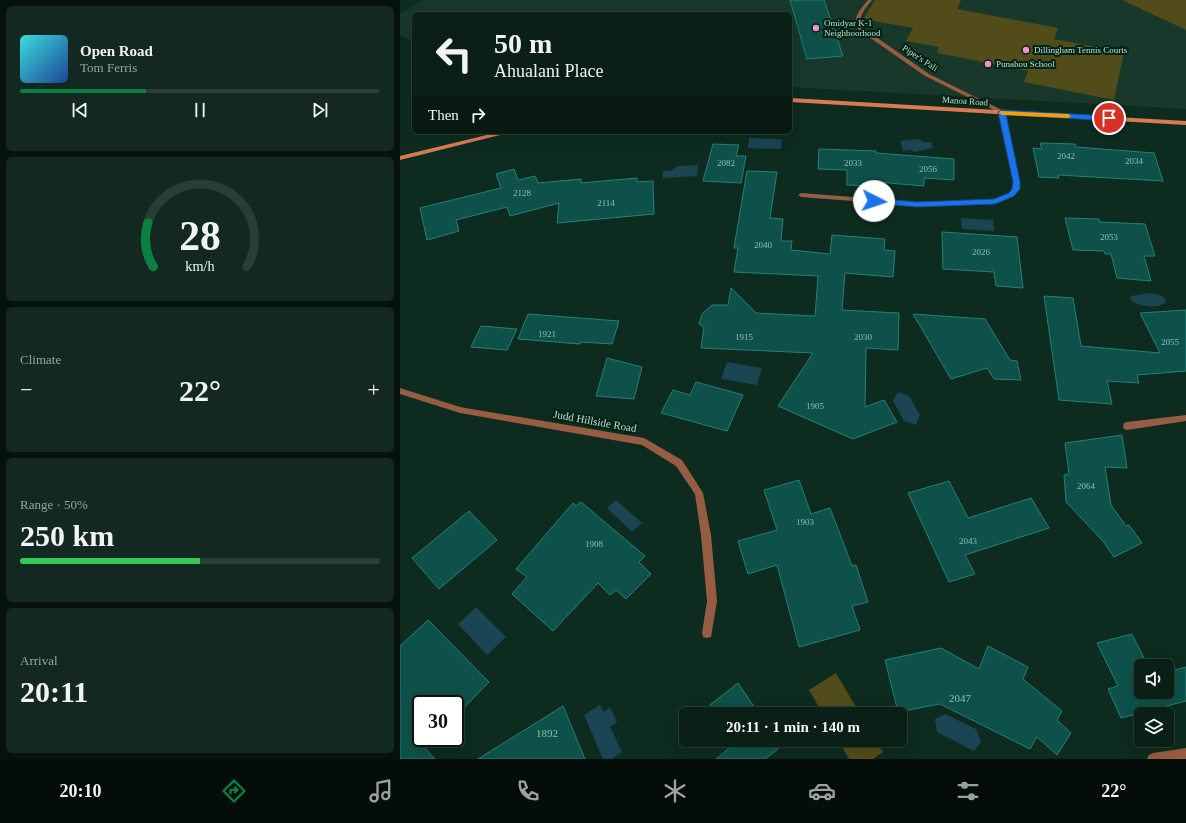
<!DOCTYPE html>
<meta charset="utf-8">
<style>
body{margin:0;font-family:"Times New Roman",serif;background:#132820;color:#f1f3f6;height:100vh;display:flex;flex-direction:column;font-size:15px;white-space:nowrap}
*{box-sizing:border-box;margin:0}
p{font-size:13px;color:#99a3a1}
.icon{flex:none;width:22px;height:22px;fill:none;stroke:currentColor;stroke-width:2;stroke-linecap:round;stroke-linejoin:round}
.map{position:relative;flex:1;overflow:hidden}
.details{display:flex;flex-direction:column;gap:6px;padding:6px;background:#06120d;width:400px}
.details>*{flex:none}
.guide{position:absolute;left:12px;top:12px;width:380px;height:122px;border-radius:6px;box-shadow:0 4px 16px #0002,0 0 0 1px #2a3e36;background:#0a2017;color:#f1f3f6;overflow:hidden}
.buttons{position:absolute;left:734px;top:659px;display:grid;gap:8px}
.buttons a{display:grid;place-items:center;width:40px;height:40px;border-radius:6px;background:#0a2017;box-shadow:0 4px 16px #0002,0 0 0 1px #2a3e36;font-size:20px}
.speed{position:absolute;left:12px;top:695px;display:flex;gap:8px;font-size:20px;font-weight:700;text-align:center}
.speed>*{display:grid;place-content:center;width:52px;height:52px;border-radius:50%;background:#0a2017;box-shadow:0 4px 16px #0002,0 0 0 1px #2a3e36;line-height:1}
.speed .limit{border:2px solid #111;border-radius:6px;background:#fff;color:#111}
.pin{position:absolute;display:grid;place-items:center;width:34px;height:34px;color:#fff;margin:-17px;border:2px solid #fff;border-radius:50%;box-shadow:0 1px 4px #0007}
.me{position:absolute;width:44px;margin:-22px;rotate:94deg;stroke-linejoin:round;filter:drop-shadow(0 0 3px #0008)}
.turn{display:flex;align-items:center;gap:14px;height:84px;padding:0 16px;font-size:18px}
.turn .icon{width:52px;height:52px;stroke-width:2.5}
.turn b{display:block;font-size:28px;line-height:34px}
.then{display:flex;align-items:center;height:38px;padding:0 16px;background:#0003;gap:8px;font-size:15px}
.big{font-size:30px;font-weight:600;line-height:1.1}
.details .widget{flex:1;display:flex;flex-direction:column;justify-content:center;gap:6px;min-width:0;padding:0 14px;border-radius:6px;background:#132820}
.details .dial{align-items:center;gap:0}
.dial svg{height:104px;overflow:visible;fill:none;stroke:#2a3e36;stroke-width:7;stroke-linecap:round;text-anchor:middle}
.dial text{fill:#f1f3f6;stroke:none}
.song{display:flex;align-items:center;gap:12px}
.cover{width:48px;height:48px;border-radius:6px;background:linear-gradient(135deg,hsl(180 70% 55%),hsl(220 70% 35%))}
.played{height:4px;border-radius:2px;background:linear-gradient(90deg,#0b8043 35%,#2a3e36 35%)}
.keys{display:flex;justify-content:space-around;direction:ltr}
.heat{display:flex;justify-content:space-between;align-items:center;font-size:22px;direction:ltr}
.charge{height:6px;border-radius:3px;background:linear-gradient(90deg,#34c759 50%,#2a3e36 0)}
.trip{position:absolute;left:279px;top:707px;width:228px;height:40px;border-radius:6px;background:#0a2017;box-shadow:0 4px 16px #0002,0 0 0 1px #2a3e36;font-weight:600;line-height:40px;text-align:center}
.tab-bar{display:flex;height:64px;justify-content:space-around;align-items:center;background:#040d09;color:#99a3a1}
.tab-bar .icon{width:28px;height:28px}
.tab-bar .current{color:#0b8043}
.tab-bar b{font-size:18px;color:#f1f3f6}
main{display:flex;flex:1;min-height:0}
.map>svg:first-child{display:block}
</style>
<main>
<section class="details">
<div class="widget">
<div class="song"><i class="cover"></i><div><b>Open Road</b><p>Tom Ferris</p></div></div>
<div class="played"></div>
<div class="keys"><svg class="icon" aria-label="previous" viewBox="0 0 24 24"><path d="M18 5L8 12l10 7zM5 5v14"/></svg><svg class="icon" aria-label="pause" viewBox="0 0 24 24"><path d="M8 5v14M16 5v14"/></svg><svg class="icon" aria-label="next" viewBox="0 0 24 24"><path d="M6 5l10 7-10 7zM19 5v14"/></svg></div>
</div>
<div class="widget dial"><svg viewBox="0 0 100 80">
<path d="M14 69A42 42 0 1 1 86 69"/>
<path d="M14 69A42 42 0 0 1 10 35" stroke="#0b8043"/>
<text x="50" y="56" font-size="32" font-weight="700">28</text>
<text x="50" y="72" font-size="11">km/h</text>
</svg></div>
<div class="widget"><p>Climate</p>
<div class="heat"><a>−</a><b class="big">22°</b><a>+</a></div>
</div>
<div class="widget"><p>Range · 50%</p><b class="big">250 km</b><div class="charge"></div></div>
<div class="widget"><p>Arrival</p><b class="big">20:11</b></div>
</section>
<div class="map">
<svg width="786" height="759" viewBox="0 0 786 759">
<rect width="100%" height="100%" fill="#0d2b1f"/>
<!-- built -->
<polygon fill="#17382a" points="22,0 786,0 786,109 390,87 390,14 14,14 14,42 0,35 0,14"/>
<!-- green -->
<g fill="#514c19">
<polygon points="475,0 561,0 557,9 658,28 654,39 724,52 714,100 624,82 628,71 537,53 539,47 506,41 513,28 463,19"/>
<polygon points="722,0 786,0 786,30"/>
<polygon points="436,673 460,714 423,714 409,690"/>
<polygon points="438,740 476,740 483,752 473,759 449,759"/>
</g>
<!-- water -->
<g fill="#1b4553">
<polygon points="349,138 382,139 381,149 348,148"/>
<polygon points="519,139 523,142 531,142 533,148 514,152 511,150 503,151 500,141"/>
<polygon points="298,165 297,176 263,178 263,171 270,171 278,166"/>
<polygon points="561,218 593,220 594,231 562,229"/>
<path d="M750 293 762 296 766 300 765 303C757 309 737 307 730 299L731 296Z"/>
<polygon points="327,362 362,368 357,385 321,379"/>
<polygon points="498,392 509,396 520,415 516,425 504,421 493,401"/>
<polygon points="216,500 242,523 232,532 207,508"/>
<polygon points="76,607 106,637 87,655 58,624"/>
<polygon points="200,705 204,712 210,707 217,722 210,727 222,752 212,759 203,759 184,715"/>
<polygon points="545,714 576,729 581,742 574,751 537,732 535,719"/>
</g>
<!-- building -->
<g fill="#0e514a" stroke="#248176">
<polygon points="390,0 424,0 443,56 407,59"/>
<polygon points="640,143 675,144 676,147 754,153 763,181 658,175 659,178 639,177 633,148 642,149"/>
<polygon points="313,144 339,145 336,156 346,156 341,183 303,181"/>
<polygon points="419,149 476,151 476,153 554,159 554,180 524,178 524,186 477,182 477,186 447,185 447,170 418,169"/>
<polygon points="114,169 118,180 135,176 138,183 181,179 181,183 237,178 237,182 253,181 254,214 157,223 159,203 110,216 107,207 56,220 59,231 27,240 20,208 101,188 96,174"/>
<polygon points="347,171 377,172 370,218 383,219 381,241 392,241 391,250 430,254 432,235 485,239 484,250 495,251 493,277 445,273 442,310 499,313 498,350 466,348 465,407 484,400 497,422 453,439 378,406 413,353 301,348 304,327 299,324 302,314 312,305 328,305 331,288 356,313 415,316 418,276 334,272 338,248 334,248"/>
<polygon points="665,218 699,219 700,222 745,224 755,256 744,256 751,281 717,278 711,254 705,254 704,251 673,250"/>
<polygon points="542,232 617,237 623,288 596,286 594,272 543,269"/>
<polygon points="644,296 673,298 681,346 760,353 740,313 786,310 786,371 737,375 739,383 707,381 712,404 659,400"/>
<polygon points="128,314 219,321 212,344 181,342 180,344 118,339"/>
<polygon points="513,314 585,319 610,360 617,361 621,380 594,379 587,368 551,379"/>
<polygon points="81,326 117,329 107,350 71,347"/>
<polygon points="207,358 242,367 234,399 196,396"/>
<polygon points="296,382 343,395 327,431 261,413 273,390 290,395"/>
<polygon points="722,435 727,468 705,467 711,505 726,526 729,525 742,543 714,557 703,541 666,502 664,475 669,474 665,443"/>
<polygon points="399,480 411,514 430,508 452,566 456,565 468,602 452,606 460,630 399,647 377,565 348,574 338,541 377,530 364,490"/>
<polygon points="549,481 568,518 631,498 649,528 565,555 575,574 549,582 508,493"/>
<polygon points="181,502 245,556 239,562 251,574 226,599 216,590 210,595 198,583 153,631 112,594 127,577 116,569 173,503 176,506"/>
<polygon points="69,511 97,540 39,589 12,558"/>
<polygon points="28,620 89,682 55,717 55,704 21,704 21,738 35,738 25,748 35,759 0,759 0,646"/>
<polygon points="732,634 748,666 741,666 741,692 767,692 767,672 786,667 786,701 721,718 708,689 718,686 697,643"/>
<polygon points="588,646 628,667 623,679 662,711 657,720 671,733 657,755 637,737 630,749 540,704 498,712 485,660 541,648 579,669"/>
<polygon points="338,683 359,714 317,714 310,705"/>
<polygon points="163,706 185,759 78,759"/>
<polygon points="334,740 371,740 378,749 365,759 316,759 336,742"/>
</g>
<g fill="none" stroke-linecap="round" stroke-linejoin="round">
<!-- lane -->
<path fill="#975d43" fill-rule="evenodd" d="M468 0H472C466 8 456 17 463 28L529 74 604 111V113H600L525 76 459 30C451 18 460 10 468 0Z"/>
<!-- street -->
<g fill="#975d43" fill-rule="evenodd">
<polygon points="602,110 605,112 620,182 619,189 613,197 595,204 517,206 401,197 398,195 401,193 517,202 594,200 609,193 613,189 614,182 599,112"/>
<polygon points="0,388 60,407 244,438 282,460 303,493 311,535 317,601 311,637 307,638 303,637 302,633 307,601 301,535 295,494 276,466 242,445 60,413 0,394"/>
<polygon points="786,415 786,421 727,430 724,429 723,426 724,423 727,422"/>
<polygon points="786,748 786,759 747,759 749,755 753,753"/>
</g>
<!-- secondary -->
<g fill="#d97b51" fill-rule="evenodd">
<polygon points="390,98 786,121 786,125 390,102"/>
<polygon points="99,132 109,132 108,133 0,160 0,156"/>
</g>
</g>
<!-- route -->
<polygon fill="#1a73e8" stroke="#114b97" points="602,110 709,116 713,118 709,121 606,114 620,182 620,189 614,196 595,204 517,207 471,203 471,199 474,198 517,202 594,199 609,193 612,189 613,182 598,112"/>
<!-- slow -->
<polygon fill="#f59e0b" points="600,111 668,114 671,116 668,118 602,115 599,113"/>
<!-- markers -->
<g fill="#f790ce" stroke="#032116" stroke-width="1.5">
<circle cx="416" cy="28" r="4"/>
<circle cx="626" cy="50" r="4"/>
<circle cx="588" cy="64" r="4"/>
</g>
<g text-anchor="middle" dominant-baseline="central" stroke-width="4" stroke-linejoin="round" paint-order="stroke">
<!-- far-poi labels -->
<g font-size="9" fill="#b7e3cd" stroke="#032116" text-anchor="start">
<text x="424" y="23">Omidyar K-1<tspan x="424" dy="10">Neighboorhood</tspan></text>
<text x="634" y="50">Dillingham Tennis Courts</text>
<text x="596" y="64">Punahou School</text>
</g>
<!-- far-street labels -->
<g font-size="9" fill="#b7e3cd" stroke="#032116">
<text transform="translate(520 58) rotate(33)">Piper's Pali</text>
<text transform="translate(565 101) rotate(4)">Manoa Road</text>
</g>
<!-- number labels -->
<g font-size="9" fill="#8dbeac">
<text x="666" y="156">2042</text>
<text x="734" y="161">2034</text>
<text x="326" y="163">2082</text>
<text x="453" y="163">2033</text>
<text x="528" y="169">2056</text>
<text x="122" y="193">2128</text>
<text x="206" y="203">2114</text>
<text x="709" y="237">2053</text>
<text x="363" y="245">2040</text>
<text x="581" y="252">2026</text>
<text x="147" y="334">1921</text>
<text x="344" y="337">1915</text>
<text x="463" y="337">2030</text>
<text x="770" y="342">2055</text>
<text x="415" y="406">1905</text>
<text x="686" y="486">2064</text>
<text x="405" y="522">1903</text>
<text x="568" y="541">2043</text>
<text x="194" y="544">1908</text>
</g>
<!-- street labels -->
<g font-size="11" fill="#b7e3cd" stroke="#032116">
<text transform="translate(195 421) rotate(10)">Judd Hillside Road</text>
</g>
<!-- near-number labels -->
<g font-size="11" fill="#8dbeac">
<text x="560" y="698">2047</text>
<text x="147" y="733">1892</text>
</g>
</g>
</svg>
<div class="buttons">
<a><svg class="icon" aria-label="sound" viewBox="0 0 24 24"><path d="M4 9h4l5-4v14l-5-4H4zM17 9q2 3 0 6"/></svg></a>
<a><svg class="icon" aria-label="layers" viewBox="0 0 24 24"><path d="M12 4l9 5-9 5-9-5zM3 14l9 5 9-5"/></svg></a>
</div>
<div class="speed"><div class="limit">30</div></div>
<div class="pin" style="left:709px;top:118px;background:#d93025"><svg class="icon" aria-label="arrive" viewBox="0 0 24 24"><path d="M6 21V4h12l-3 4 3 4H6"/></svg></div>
<svg class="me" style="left:474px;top:201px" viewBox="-20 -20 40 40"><circle r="19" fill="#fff"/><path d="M0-13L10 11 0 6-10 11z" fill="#1a73e8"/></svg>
<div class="trip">20:11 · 1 min · 140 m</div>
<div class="guide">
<div class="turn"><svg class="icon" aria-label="left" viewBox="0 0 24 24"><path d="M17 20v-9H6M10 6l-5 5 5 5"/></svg><div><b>50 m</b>Ahualani Place</div></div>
<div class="then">Then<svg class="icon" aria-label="right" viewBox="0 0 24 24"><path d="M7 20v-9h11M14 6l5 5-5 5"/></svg></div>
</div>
</div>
</main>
<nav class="tab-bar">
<b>20:10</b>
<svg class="icon current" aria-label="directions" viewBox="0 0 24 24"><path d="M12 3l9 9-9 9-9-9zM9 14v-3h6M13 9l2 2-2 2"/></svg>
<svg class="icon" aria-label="music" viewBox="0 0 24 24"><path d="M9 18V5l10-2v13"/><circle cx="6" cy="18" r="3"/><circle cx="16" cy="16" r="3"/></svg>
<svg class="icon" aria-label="phone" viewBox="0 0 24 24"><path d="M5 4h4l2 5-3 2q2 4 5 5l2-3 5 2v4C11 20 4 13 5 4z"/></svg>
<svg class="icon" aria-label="climate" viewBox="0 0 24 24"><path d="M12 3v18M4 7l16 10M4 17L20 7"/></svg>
<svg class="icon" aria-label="car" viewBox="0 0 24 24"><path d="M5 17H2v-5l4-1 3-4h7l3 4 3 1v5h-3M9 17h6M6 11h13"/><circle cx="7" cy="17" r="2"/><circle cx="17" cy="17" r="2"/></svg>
<svg class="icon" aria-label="filters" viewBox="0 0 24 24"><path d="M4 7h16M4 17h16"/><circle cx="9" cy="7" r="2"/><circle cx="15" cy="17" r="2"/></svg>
<b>22°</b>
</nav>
